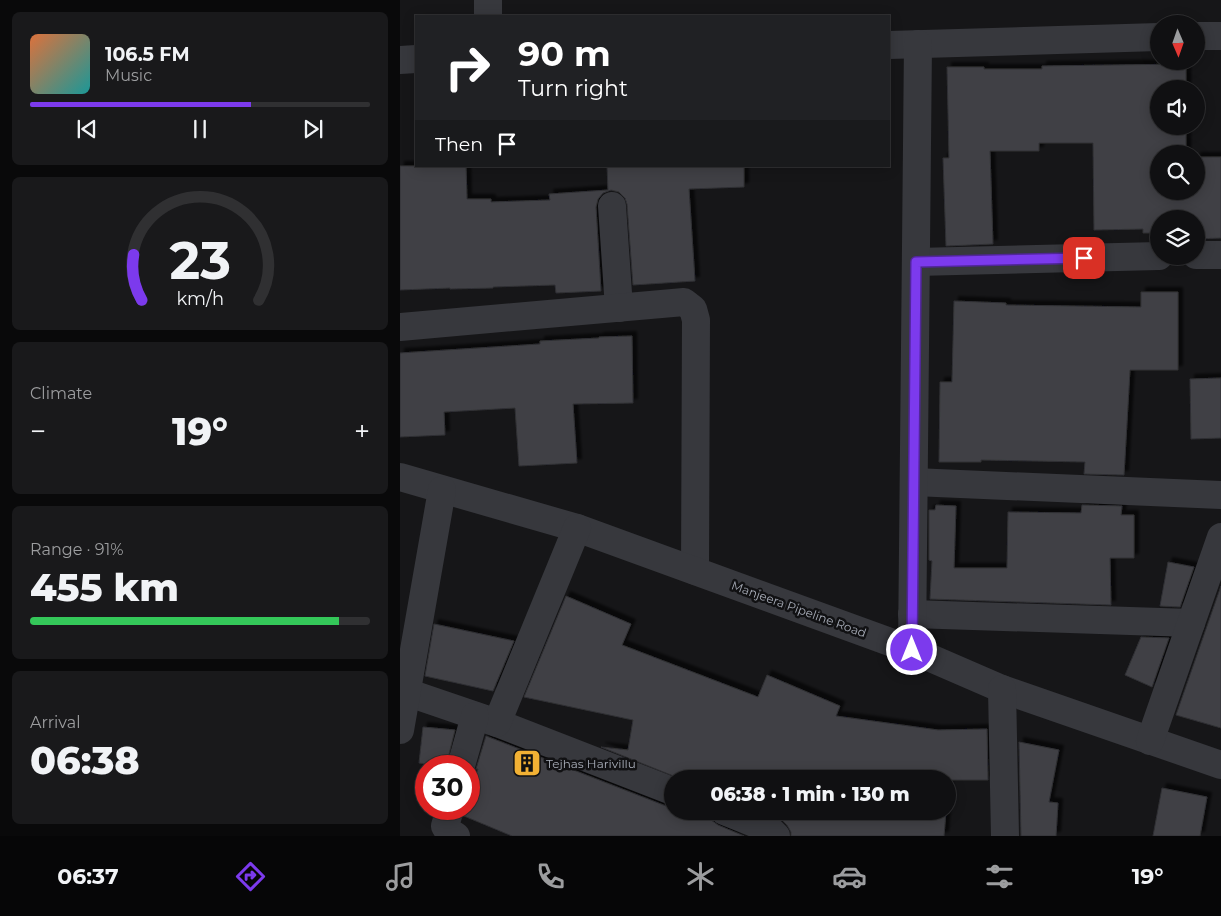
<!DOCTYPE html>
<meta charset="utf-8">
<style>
body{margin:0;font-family:Montserrat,sans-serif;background:#19191b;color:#f1f3f6;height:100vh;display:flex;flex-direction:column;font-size:19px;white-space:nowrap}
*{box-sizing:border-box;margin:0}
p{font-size:16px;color:#9c9d9f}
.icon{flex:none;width:28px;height:28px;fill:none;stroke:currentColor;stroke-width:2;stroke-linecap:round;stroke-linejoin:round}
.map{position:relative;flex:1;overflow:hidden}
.sheet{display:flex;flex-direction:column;gap:12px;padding:12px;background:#09090a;width:400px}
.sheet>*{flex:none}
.top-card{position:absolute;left:15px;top:15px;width:475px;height:152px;border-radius:0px;box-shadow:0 2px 12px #0003,0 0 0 1px #303032;background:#202124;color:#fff;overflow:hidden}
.needle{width:32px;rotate:178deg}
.controls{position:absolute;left:750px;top:15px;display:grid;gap:10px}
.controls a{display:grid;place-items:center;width:55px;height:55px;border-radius:50%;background:#101012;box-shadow:0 2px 12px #0003,0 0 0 1px #303032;font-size:25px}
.speed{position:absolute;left:15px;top:755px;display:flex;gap:10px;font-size:25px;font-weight:700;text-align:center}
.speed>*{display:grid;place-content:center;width:65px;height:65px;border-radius:50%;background:#101012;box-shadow:0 2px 12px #0003,0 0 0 1px #303032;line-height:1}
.speed .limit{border:8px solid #d22;background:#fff;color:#111}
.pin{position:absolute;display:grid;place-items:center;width:42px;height:42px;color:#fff;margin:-21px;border-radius:10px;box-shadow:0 2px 8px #0006}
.me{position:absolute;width:55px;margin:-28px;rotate:0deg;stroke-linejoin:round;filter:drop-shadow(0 0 4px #0008)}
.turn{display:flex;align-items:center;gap:18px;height:105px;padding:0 20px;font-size:22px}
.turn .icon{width:65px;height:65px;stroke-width:2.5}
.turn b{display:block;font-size:35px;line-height:42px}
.then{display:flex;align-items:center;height:48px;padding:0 20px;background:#0003;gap:10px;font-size:19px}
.big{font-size:38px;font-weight:800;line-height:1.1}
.sheet .widget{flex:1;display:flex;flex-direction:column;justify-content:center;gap:8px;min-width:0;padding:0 18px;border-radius:8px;background:#19191b}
.sheet .dial{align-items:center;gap:0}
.dial svg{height:130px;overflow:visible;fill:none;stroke:#303032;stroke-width:7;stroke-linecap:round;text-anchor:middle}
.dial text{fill:#f1f3f6;stroke:none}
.song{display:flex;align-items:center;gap:15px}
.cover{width:60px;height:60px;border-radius:8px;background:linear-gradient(135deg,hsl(20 70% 55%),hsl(180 70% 35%))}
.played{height:5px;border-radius:2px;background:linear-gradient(90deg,#7c3aed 65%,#303032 65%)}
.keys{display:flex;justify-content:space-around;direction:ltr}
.heat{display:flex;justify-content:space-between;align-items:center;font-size:28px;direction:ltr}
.charge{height:8px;border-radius:4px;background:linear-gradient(90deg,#34c759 91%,#303032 0)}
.trip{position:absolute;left:264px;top:770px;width:292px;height:50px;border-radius:25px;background:#101012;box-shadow:0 2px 12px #0003,0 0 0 1px #303032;font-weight:800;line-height:50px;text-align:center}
.tabs{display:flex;height:80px;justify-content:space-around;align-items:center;background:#060607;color:#9c9d9f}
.tabs .icon{width:35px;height:35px}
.tabs .current{color:#7c3aed}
.tabs b{font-size:22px;color:#f1f3f6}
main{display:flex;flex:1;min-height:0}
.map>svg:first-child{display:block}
</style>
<main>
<section class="sheet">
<div class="widget">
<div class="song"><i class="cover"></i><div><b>106.5 FM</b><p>Music</p></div></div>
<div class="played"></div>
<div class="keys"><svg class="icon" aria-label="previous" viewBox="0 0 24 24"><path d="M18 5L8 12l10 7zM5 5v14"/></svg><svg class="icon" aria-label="pause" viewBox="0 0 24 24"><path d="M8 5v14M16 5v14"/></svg><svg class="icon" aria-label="next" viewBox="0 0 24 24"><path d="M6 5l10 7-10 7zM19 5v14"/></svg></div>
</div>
<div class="widget dial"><svg viewBox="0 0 100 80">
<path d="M14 69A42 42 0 1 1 86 69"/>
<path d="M14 69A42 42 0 0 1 9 41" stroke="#7c3aed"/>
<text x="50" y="56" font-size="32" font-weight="700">23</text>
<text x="50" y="72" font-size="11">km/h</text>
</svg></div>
<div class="widget"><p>Climate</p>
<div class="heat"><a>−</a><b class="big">19°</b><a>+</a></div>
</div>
<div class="widget"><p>Range · 91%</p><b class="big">455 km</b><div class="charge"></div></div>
<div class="widget"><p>Arrival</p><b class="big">06:38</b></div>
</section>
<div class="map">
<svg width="821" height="836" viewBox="0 0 821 836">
<defs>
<filter id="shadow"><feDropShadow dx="4.5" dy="-4.5" stdDeviation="1" flood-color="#0009"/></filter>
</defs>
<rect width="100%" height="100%" fill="#161618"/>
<!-- building -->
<g fill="#404145" stroke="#303034" filter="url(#shadow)">
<polygon points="786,64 786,89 759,89 759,126 786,126 786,154 759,154 759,191 796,191 796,157 821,157 821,238 796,239 796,219 759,219 759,233 743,233 743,229 694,230 693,143 639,143 639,151 590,151 593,244 546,246 543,158 549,158 547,67 584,67 584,69 642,69 642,66"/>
<polygon points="0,166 66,166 67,199 91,199 91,202 150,200 149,194 208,190 207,166 344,166 344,187 289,189 295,281 233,285 227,204 225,198 219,192 211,190 203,193 198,199 196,207 201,291 156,293 155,285 93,287 93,288 50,289 50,288 0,290"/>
<polygon points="741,292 778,292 778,370 730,370 724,475 684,474 685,462 581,460 581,462 539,462 540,382 552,382 554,301 606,303 606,305 741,307"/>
<polygon points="232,336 233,403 173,404 177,463 119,466 115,408 44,412 45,435 0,437 0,353 140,344 140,341 199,338 199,337"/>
<polygon points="821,378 821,438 791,439 790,379"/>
<polygon points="536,505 556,506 554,568 607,568 608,512 681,513 682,505 722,506 721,515 734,515 734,558 710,558 711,605 530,599 532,561 529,560 529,510 535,510"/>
<polygon points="768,562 794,567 780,607 760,606"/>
<polygon points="821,586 821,728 776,715"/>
<polygon points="166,596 231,624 222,645 358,697 367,675 440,706 436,716 538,730 587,729 588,780 549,780 548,796 548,779 281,779 201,747 228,750 233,720 124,697"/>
<polygon points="34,624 114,641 93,691 25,676"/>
<polygon points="741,637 769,638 752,687 725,675"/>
<polygon points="23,727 55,730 46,766 19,763"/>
<polygon points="86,736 266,806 272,806 272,811 309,811 311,820 318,825 344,836 112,836 64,816 65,809 69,809 69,793 78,769 76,769"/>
<polygon points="619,742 659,750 649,802 658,803 656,836 621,836"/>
<polygon points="762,788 807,797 800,836 753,836"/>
<polygon points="367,811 546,811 544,836 391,836 391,832 387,825 380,818"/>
</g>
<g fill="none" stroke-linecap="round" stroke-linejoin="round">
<!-- minor -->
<g stroke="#37383d" stroke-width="28">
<polyline points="88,0 88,16"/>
<polyline points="796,36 821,36"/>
<polyline points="489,45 759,37"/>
<polyline points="0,60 16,59"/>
<polyline points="212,206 219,308"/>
<polyline points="796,255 821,255"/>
<polyline points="516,262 759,256"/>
<polyline points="0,327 284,302 293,309 296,320 295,571"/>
<polyline points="0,477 177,528 512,650 602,689 821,765"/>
<polyline points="514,482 821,495"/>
<polyline points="512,614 791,623"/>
<polyline points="512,650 518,44"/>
<polyline points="602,689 605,836"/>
<polyline points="6,692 97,723 272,791"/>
<polyline points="97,723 177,528"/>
<polyline points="0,730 42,490"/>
<polyline points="750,741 821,537"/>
<polyline points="61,766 75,716"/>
<polyline points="50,809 45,826 48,831 56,836"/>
<polyline points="324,811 369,829 376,836"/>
</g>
</g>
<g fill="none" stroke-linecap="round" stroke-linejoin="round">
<defs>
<polyline id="route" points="512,650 516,262 684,258"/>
</defs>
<!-- route casing -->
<use href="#route" stroke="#51269a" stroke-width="12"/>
<!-- route -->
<use href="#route" stroke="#7c3aed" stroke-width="9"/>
</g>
<!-- icons -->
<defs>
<symbol id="building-square" viewBox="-11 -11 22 22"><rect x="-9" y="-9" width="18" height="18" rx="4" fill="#f2b134" stroke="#111113"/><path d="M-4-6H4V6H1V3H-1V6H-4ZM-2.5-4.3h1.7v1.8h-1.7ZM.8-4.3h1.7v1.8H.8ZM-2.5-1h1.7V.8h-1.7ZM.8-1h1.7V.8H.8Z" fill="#111"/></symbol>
</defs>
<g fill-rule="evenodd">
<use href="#building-square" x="111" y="747" width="32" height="32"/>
</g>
<g text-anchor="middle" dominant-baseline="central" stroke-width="5" stroke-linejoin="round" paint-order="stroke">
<!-- street labels -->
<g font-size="12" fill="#a8adb8" stroke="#111113">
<text transform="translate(399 609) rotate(20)">Manjeera Pipeline Road</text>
</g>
<!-- poi labels -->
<g font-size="12" fill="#a8adb8" stroke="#111113" text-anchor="start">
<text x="146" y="763">Tejhas Harivillu</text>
</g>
</g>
</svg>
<div class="controls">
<a><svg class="needle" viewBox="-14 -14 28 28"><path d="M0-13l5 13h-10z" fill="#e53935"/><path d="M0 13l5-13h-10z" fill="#9c9d9f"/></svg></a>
<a><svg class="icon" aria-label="sound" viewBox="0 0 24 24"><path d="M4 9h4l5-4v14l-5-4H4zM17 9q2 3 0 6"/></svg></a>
<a><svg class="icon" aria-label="search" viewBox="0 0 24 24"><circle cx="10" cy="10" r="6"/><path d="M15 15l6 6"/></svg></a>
<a><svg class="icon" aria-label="layers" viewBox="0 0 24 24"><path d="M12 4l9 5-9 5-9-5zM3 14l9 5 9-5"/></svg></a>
</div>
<div class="speed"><div class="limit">30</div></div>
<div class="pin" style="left:684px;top:258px;background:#d93025"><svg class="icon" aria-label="arrive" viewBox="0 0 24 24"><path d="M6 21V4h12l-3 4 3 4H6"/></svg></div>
<svg class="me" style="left:512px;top:650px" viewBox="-20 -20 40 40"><circle r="17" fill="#7c3aed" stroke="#fff" stroke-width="3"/><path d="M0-11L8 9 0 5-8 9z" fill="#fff"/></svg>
<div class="trip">06:38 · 1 min · 130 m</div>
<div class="top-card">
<div class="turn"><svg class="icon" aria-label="right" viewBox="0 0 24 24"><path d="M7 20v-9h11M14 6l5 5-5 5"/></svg><div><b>90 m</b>Turn right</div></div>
<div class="then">Then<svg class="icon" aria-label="arrive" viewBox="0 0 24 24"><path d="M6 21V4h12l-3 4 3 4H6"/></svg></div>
</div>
</div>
</main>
<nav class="tabs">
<b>06:37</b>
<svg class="icon current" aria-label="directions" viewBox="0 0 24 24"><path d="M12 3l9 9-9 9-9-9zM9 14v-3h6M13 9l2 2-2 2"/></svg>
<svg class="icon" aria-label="music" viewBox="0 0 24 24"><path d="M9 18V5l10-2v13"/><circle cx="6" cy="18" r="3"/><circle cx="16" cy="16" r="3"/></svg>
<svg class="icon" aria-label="phone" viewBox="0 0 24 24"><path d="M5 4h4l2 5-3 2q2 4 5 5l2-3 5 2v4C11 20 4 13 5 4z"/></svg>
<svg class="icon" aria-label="climate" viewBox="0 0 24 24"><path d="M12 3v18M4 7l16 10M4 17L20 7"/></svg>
<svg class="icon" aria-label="car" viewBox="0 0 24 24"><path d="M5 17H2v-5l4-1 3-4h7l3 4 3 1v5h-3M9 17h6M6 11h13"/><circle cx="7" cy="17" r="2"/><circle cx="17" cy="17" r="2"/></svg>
<svg class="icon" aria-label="filters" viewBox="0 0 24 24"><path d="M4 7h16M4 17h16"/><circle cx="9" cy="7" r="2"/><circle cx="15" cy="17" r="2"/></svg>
<b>19°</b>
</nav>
